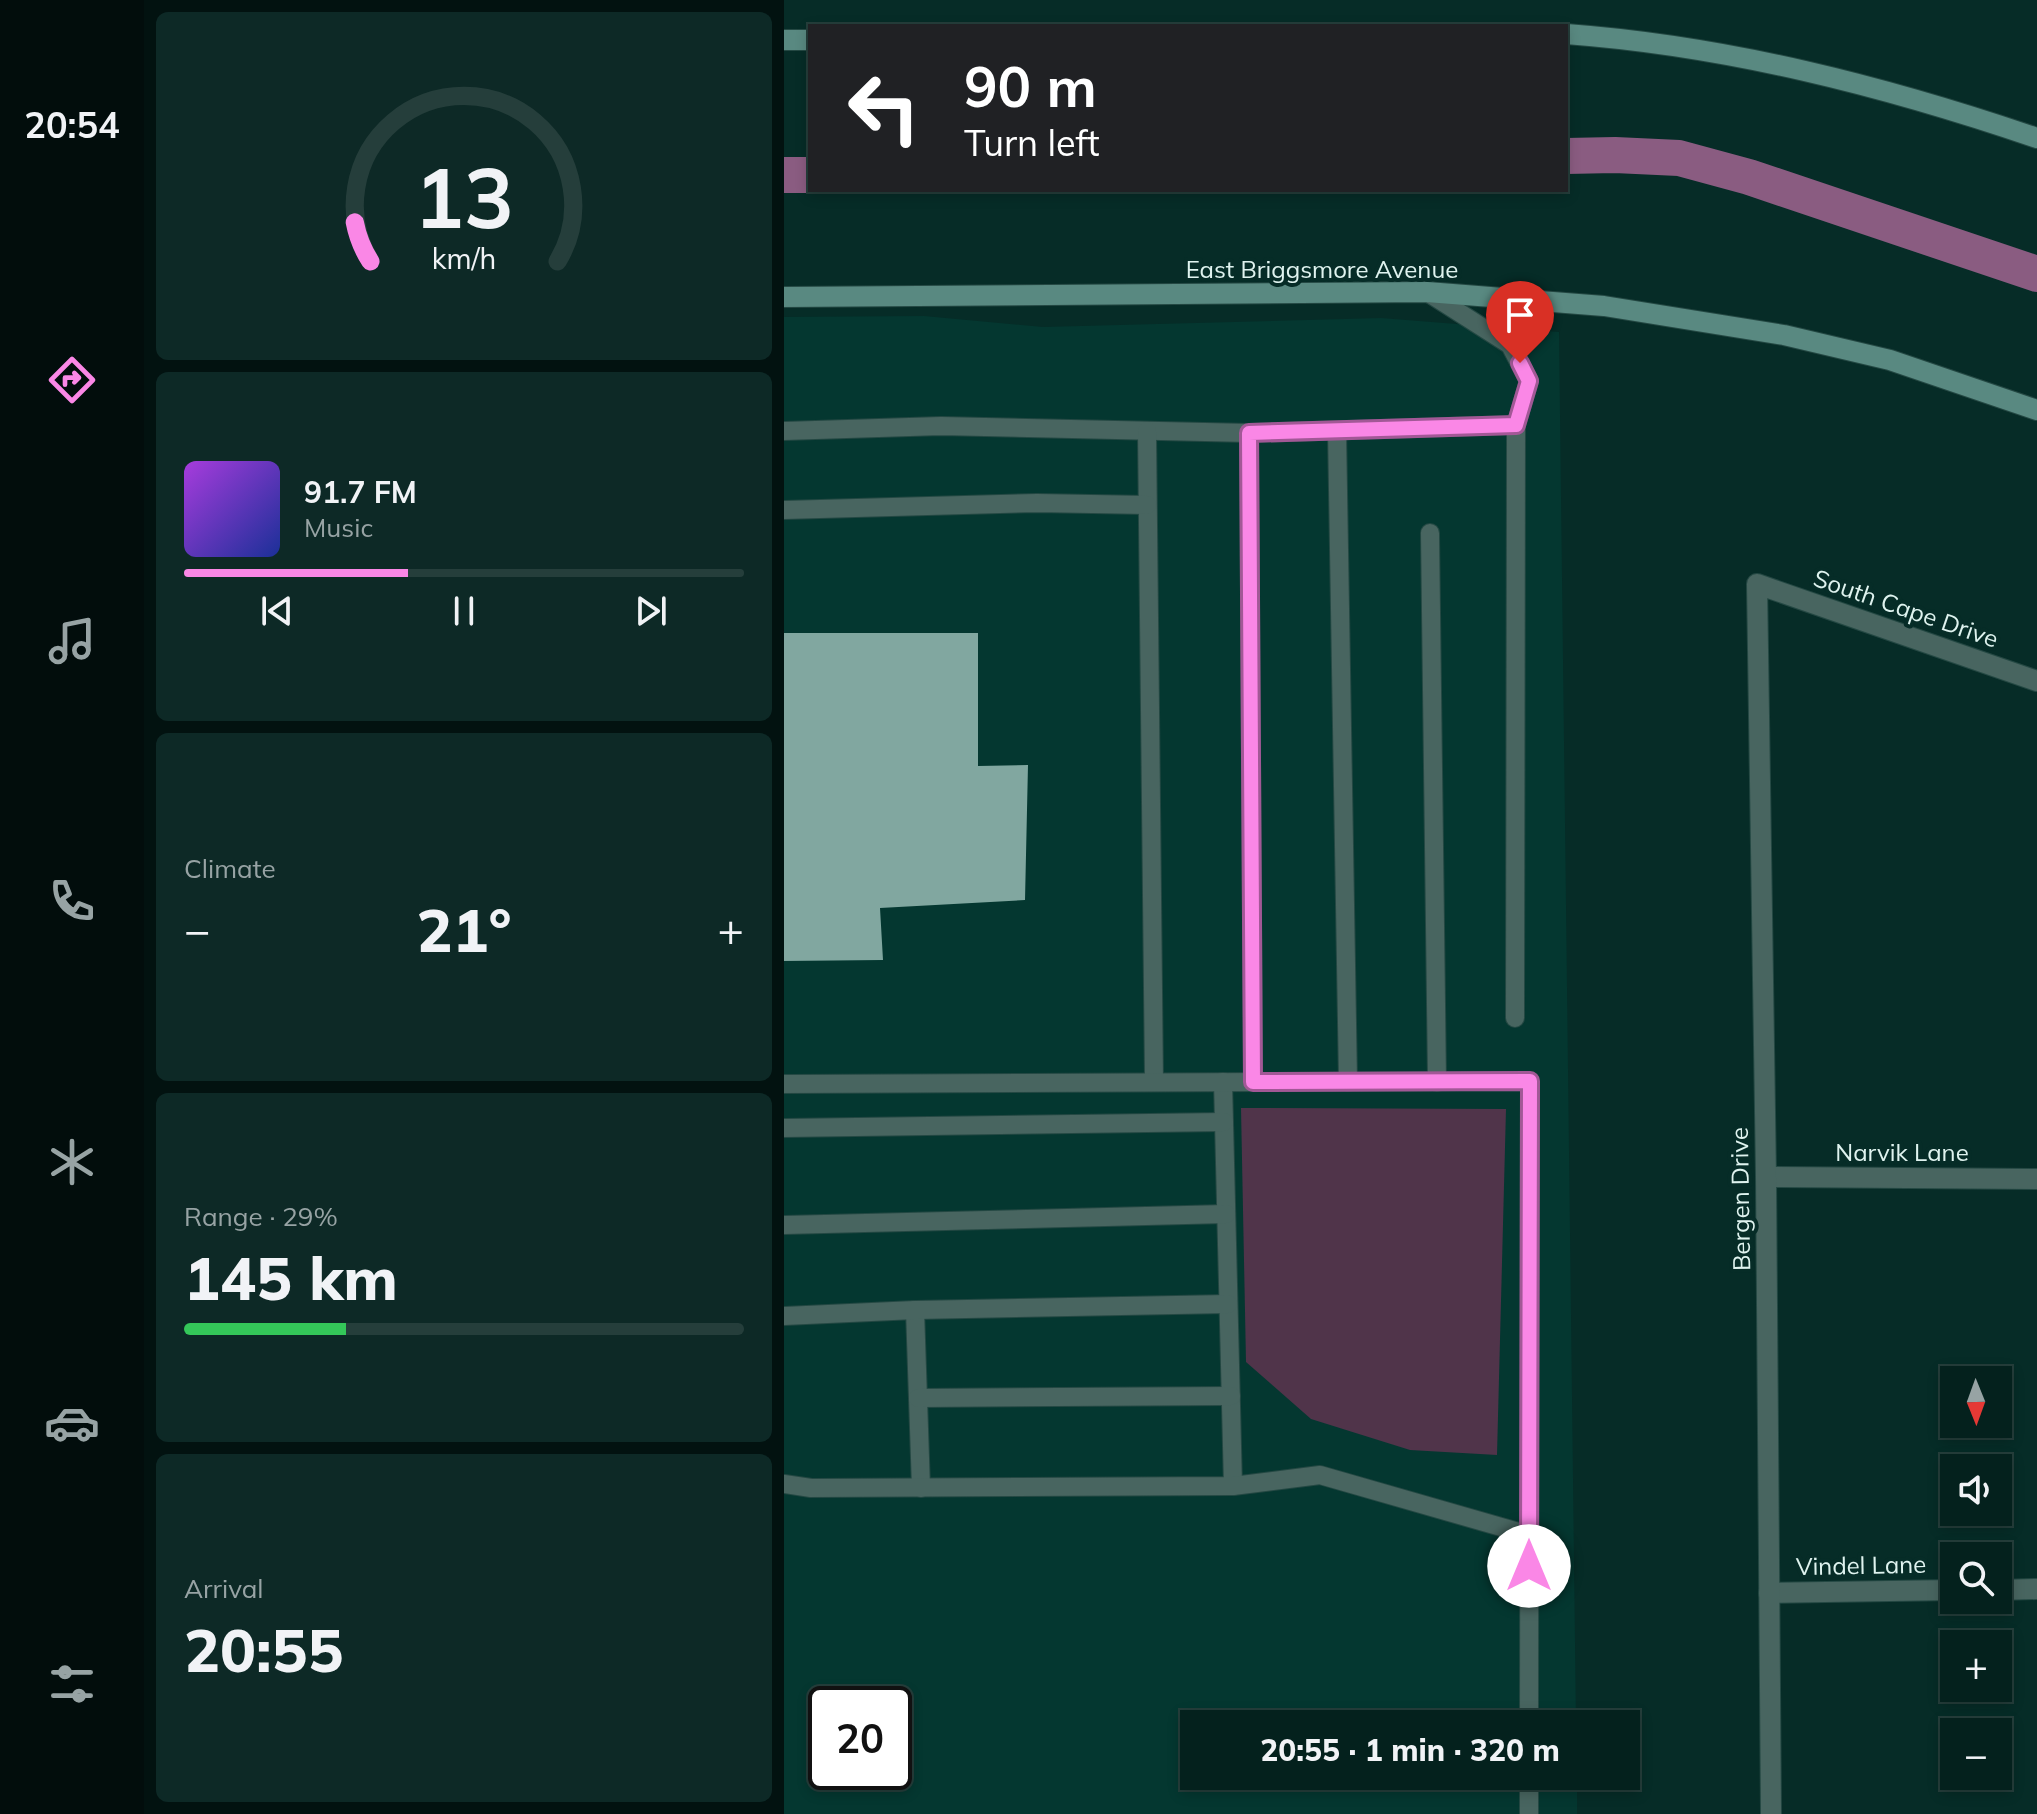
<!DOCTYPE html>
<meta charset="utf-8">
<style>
body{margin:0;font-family:Mulish,sans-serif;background:#0d2926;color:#f1f3f6;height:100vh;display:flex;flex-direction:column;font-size:30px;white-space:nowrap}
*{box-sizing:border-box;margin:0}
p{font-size:26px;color:#97a3a4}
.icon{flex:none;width:44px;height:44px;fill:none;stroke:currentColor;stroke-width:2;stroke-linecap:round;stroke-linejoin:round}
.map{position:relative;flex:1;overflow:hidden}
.details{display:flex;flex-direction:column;gap:12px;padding:12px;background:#021210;width:640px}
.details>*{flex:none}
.guide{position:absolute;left:24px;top:24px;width:760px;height:168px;border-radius:0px;box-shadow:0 4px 12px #0003,0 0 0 2px #253e3b;background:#202124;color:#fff;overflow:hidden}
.needle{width:52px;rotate:179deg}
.buttons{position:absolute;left:1156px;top:1366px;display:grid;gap:16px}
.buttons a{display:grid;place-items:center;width:72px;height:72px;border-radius:0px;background:#04211d;box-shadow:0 4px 12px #0003,0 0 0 2px #253e3b;font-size:40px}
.speed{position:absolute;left:24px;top:1686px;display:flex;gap:16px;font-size:40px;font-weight:700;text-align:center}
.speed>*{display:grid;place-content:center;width:104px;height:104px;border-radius:50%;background:#04211d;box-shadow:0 4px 12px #0003,0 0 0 2px #253e3b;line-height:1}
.speed .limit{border:4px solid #111;border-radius:12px;background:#fff;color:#111}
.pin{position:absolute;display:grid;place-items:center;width:68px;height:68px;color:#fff;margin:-82px -34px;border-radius:50% 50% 50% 0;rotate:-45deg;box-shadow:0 0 8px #0007}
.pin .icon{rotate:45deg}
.me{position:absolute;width:88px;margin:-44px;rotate:0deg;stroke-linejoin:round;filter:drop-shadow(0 0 6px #0008)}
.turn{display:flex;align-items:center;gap:28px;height:168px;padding:0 24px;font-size:36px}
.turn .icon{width:104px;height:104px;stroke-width:2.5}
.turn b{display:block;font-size:56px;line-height:68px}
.big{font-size:60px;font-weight:800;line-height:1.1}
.details .card{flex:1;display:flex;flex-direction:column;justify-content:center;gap:12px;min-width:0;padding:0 28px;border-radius:12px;background:#0d2926}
.details .dial{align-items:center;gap:0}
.dial svg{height:208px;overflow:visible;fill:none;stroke:#253e3b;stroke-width:7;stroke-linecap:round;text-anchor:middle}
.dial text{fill:#f1f3f6;stroke:none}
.song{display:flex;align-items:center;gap:24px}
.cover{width:96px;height:96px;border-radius:12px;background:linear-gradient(135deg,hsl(280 70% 55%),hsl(230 70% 35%))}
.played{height:8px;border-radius:4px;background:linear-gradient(90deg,#fa87e6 40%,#253e3b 40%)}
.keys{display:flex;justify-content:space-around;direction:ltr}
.heat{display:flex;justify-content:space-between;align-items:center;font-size:44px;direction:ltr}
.charge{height:12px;border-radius:6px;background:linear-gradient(90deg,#34c759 29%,#253e3b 0)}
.trip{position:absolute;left:396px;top:1710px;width:460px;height:80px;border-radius:0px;background:#04211d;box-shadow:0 4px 12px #0003,0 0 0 2px #253e3b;font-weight:800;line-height:80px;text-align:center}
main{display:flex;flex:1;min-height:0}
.dock{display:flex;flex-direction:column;width:144px;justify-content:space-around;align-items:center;background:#020d0c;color:#97a3a4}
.dock .icon{width:56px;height:56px}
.dock .active{color:#fa87e6}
.dock b{font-size:36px;color:#f1f3f6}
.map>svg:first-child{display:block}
</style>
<main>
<nav class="dock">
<b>20:54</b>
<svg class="icon active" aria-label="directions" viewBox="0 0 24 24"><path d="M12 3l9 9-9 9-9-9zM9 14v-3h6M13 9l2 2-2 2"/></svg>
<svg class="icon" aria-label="music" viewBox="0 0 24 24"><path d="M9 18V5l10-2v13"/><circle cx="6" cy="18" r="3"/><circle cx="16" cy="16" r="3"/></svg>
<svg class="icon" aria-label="phone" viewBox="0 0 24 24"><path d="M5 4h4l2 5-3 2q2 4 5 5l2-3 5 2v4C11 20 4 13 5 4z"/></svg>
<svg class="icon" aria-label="climate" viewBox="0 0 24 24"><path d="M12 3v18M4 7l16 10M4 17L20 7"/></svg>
<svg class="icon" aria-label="car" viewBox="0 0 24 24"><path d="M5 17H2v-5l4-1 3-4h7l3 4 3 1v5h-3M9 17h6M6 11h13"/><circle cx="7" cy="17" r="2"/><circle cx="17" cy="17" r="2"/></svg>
<svg class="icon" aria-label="filters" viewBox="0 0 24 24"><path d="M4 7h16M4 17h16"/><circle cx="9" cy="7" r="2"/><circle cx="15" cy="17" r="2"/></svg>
</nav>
<section class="details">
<div class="card dial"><svg viewBox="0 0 100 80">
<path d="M14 69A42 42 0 1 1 86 69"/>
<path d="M14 69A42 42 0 0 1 8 54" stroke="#fa87e6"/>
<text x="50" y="56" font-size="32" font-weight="700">13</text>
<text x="50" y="72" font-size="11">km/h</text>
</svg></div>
<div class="card">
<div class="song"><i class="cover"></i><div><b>91.7 FM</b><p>Music</p></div></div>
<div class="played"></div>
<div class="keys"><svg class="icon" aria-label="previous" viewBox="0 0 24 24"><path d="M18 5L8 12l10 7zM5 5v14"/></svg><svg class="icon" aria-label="pause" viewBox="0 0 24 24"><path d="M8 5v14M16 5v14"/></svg><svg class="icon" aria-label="next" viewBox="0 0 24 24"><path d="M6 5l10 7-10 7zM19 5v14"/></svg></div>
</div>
<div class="card"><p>Climate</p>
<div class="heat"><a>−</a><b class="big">21°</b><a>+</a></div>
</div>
<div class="card"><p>Range · 29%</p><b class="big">145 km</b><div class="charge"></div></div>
<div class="card"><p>Arrival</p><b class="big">20:55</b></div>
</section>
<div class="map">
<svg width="1253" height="1814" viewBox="0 0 1253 1814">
<rect width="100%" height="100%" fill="#062c27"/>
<!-- built -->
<path fill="#043730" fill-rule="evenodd" d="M140 316 259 327 597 318 775 332 792 1724H410V1776H793V1814H0V317ZM42 1704H110V1772H42Z"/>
<!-- green -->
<polygon fill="#50344a" points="457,1108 722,1109 713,1455 626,1450 527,1419 462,1362"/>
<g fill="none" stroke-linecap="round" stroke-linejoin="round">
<!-- canal -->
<g stroke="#8a5c81" stroke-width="36">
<polyline points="782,156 831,155 895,158 965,177 1253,274"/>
<polyline points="0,175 26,175"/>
</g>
</g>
<!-- building -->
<polygon fill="#81a7a0" points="0,633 194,633 194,766 244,765 241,900 96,908 99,960 0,961"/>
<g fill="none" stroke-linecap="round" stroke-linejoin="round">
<defs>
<g id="service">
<polyline points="643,292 726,345 745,381 732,425 731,1018"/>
<polyline points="0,431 157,426 465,433 732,425"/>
<polyline points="363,431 370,1082"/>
<polyline points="553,431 564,1082"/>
<polyline points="465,433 469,1082"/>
<polyline points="0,510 253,503 363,505"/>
<polyline points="646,533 653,1082"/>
<polyline points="439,1082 449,1486"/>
<polyline points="0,1084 746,1081 745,1724"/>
<polyline points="0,1128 440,1122"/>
<polyline points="0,1225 442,1214"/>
<polyline points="131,1310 137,1488"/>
<polyline points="0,1316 131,1310 444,1304"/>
<polyline points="134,1398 447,1396"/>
<polyline points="0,1484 27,1488 449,1486 536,1475 745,1535"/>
<polyline points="745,1814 745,1776"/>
</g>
<g id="minor">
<polyline points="982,1177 1253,1179"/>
<polyline points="1214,1590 1253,1589"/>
<polyline points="985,1593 1170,1590"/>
<polyline points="987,1814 982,1177 973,584 1253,681"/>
</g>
<g id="secondary">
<path d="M782 34C944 46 1100 86 1253 138"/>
<polyline points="0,40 26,40"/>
<polyline points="0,297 643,292 820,306 1000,335 1106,360 1253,410"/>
</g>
</defs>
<!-- service casing -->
<use href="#service" stroke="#244843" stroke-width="20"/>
<!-- minor casing -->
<use href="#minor" stroke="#244843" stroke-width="22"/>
<!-- secondary casing -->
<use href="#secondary" stroke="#244843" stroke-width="22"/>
<!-- service -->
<use href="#service" stroke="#486560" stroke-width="18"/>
<!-- minor -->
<use href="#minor" stroke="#486560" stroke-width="20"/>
<!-- secondary -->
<use href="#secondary" stroke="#598981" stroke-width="20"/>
</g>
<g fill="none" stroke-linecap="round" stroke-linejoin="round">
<defs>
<polyline id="route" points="736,363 745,381 732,425 465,433 469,1082 746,1081 745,1566"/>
</defs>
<!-- route casing -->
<use href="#route" stroke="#a25896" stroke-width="20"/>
<!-- route -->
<use href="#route" stroke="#fa87e6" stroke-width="14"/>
</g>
<g text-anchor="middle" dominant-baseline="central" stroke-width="8" stroke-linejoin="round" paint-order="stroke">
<!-- street labels -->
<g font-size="24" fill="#dff3ef" stroke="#062c27">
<text x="538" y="269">East Briggsmore Avenue</text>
<text transform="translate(1122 608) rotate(19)">South Cape Drive</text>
<text x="1118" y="1152">Narvik Lane</text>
<text transform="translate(956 1199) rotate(-91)">Bergen Drive</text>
<text transform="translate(1077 1565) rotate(-1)">Vindel Lane</text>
</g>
</g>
</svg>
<div class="buttons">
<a><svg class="needle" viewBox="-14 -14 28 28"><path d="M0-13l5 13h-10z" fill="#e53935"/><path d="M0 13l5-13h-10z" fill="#97a3a4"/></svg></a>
<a><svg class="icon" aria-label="sound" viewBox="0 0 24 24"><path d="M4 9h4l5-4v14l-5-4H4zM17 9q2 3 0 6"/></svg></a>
<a><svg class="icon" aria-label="search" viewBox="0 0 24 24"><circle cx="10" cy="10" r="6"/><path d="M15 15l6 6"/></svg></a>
<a>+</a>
<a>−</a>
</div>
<div class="speed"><div class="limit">20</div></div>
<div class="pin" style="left:736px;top:363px;background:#d93025"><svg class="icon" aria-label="arrive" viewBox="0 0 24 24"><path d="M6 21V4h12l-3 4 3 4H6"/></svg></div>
<svg class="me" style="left:745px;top:1566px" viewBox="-20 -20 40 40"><circle r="19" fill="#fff"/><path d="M0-13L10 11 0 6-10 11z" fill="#fa87e6"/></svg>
<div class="trip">20:55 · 1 min · 320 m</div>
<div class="guide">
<div class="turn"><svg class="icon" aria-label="left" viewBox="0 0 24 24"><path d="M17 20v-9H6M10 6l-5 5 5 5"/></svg><div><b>90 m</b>Turn left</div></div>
</div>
</div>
</main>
